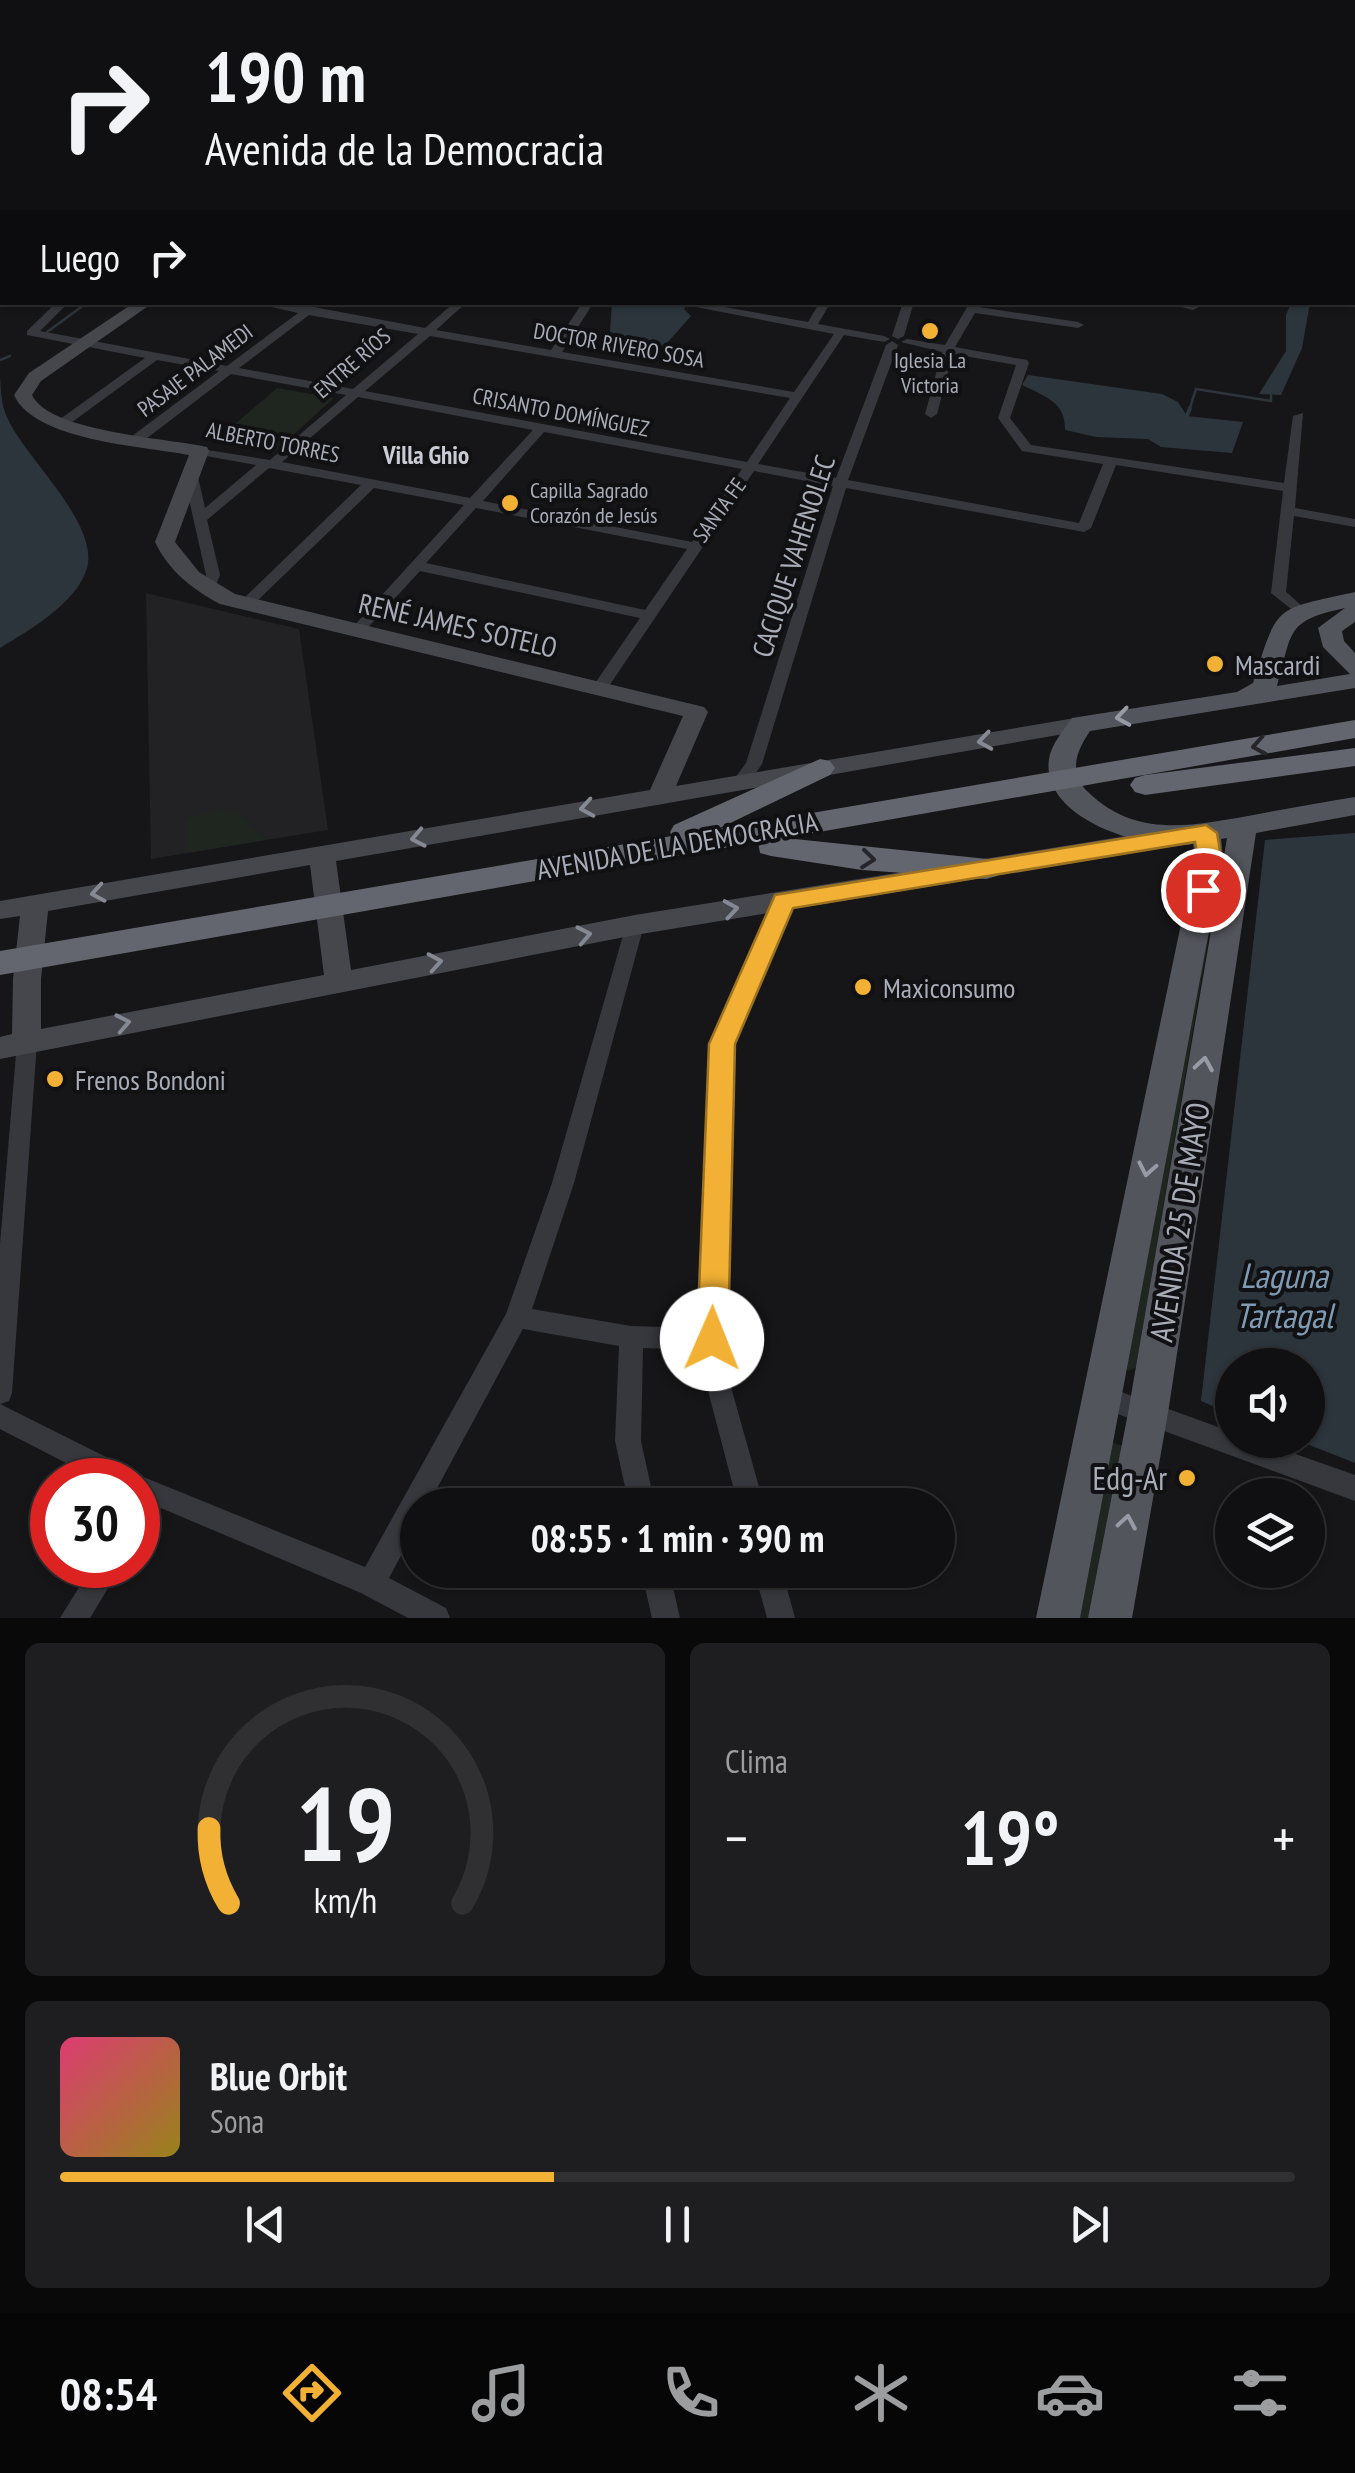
<!DOCTYPE html>
<html lang="es">
<meta charset="utf-8">
<style>
body{margin:0;font-family:"PT Sans Narrow",sans-serif;background:#1e1e20;color:#f1f3f6;height:100vh;display:flex;flex-direction:column;font-size:38px;white-space:nowrap}
*{box-sizing:border-box;margin:0}
p{font-size:32px;color:#9c9d9f}
.icon{flex:none;width:55px;height:55px;fill:none;stroke:currentColor;stroke-width:2;stroke-linecap:round;stroke-linejoin:round}
.map{position:relative;height:1618px;overflow:hidden}
.panel{display:flex;flex-direction:column;gap:25px;padding:25px;background:#09090a;flex:1}
.panel>*{flex:none}
.hud{position:absolute;left:0px;top:0px;width:1355px;height:305px;box-shadow:0 2px 8px #0004,0 0 0 2px #303032;background:#101012;color:#f1f3f6;overflow:hidden}
.fabs{position:absolute;left:1215px;top:1348px;display:grid;gap:20px}
.fabs a{display:grid;place-items:center;width:110px;height:110px;border-radius:50%;background:#101012;box-shadow:0 2px 8px #0004,0 0 0 2px #303032;font-size:50px}
.speed{position:absolute;left:30px;top:1458px;display:flex;gap:20px;font-size:50px;font-weight:700;text-align:center}
.speed>*{display:grid;place-content:center;width:130px;height:130px;border-radius:50%;background:#101012;box-shadow:0 2px 8px #0004,0 0 0 2px #303032;line-height:1}
.speed .limit{border:15px solid #d22;background:#fff;color:#111}
.pin{position:absolute;display:grid;place-items:center;width:85px;height:85px;color:#fff;margin:-42px;border:5px solid #fff;border-radius:50%;box-shadow:0 2px 10px #0007}
.me{position:absolute;width:110px;margin:-55px;rotate:1deg;stroke-linejoin:round;filter:drop-shadow(0 0 8px #0008)}
.turn{display:flex;align-items:center;gap:35px;height:210px;padding:0 40px;font-size:45px}
.turn .icon{width:130px;height:130px;stroke-width:2.5}
.turn b{display:block;font-size:70px;line-height:85px}
.then{display:flex;align-items:center;height:95px;padding:0 40px;background:#0003;gap:20px;font-size:38px}
.big{font-size:75px;font-weight:600;line-height:1.1}
.panel .widget{flex:1;display:flex;flex-direction:column;justify-content:center;gap:15px;min-width:0;padding:0 35px;border-radius:15px;background:#1e1e20}
.panel .dial{align-items:center;gap:0}
.dial svg{height:260px;overflow:visible;fill:none;stroke:#303032;stroke-width:7;stroke-linecap:round;text-anchor:middle}
.dial text{fill:#f1f3f6;stroke:none}
.song{display:flex;align-items:center;gap:30px}
.cover{width:120px;height:120px;border-radius:15px;background:linear-gradient(135deg,hsl(340 70% 55%),hsl(50 70% 35%))}
.played{height:10px;border-radius:5px;background:linear-gradient(90deg,#f2b134 40%,#303032 40%)}
.keys{display:flex;justify-content:space-around;direction:ltr}
.heat{display:flex;justify-content:space-between;align-items:center;font-size:55px;direction:ltr}
.panel .tiles{flex:1;display:grid;gap:25px;grid-template-columns:1fr 1fr}
.widget:last-child{grid-column:span 2}
.trip{position:absolute;left:400px;top:1488px;width:555px;height:100px;border-radius:50px;background:#101012;box-shadow:0 2px 8px #0004,0 0 0 2px #303032;font-weight:600;line-height:100px;text-align:center}
.tab-bar{display:flex;height:160px;justify-content:space-around;align-items:center;background:#060607;color:#9c9d9f}
.tab-bar .icon{width:70px;height:70px}
.tab-bar .active{color:#f2b134}
.tab-bar b{font-size:45px;color:#f1f3f6}
.map>svg:first-child{display:block}
</style>
<div class="map">
<svg width="1355" height="1618" viewBox="0 0 1355 1618">
<rect width="100%" height="100%" fill="#161618"/>
<!-- built -->
<polygon fill="#222225" points="146,593 299,629 328,830 151,859"/>
<!-- green -->
<g fill="#1e261f">
<polygon points="277,388 334,398 273,453 214,442"/>
<polygon points="221,810 238,813 266,840 186,853 186,818"/>
<polygon points="1222,858 1136,1367 1129,1371 1124,1368"/>
<polygon points="1111,1442 1127,1447 1095,1618 1077,1618"/>
</g>
<!-- water -->
<g fill="#2c353c">
<polygon points="612,303 687,303 684,309 691,316 659,352 609,345"/>
<polygon points="1291,303 1310,303 1302,348 1281,395 1259,394 1286,351 1286,315"/>
<path d="M1028 375 1162 394 1178 402 1187 416 1243 422 1232 453 1161 447 1148 439 1096 437 1065 430C1066 402 1044 396 1022 385Z"/>
<path d="M0 377C1 389 1 403 6 415 22 456 103 525 86 571 74 605 29 630 0 648Z"/>
<polygon points="1355,833 1355,1463 1297,1440 1308,1440 1308,1365 1232,1365 1232,1414 1201,1401 1265,840"/>
</g>
<g fill="none" stroke-linecap="round" stroke-linejoin="round">
<!-- stream-far1 -->
<g stroke="#2c353c" stroke-width="2.5">
<polyline points="47,332 88,302"/>
<polyline points="0,360 10,356"/>
<polyline points="1189,411 1196,389 1271,401 1271,395"/>
</g>
<!-- stream -->
<polyline stroke="#2c353c" stroke-width="4" points="1187,416 1190,408"/>
<!-- street -->
<g fill="#37383d" fill-rule="evenodd">
<polygon points="0,0 5,2 0,5"/>
<polygon points="1349,2 1355,3 1355,7"/>
<rect x="0" y="20" width="2" height="5"/>
<rect x="1352" y="38" width="3" height="4"/>
<rect x="0" y="46" width="2" height="4"/>
<polygon points="2,82 2,88 0,89 0,83"/>
<rect x="1352" y="166" width="3" height="6"/>
<polygon points="2,180 2,187 0,188 0,181"/>
<rect x="0" y="267" width="2" height="7"/>
<path d="M57 302H69L40 331 227 366 298 313 250 302 314 307 425 328 455 302H467L436 330 551 350 583 302H594L562 352 794 392 834 334 670 302H697L808 322 820 302H831L818 324 884 336 890 339 884 342 844 335 758 464 836 478 886 345 892 341 898 345 848 480 1079 523 1103 464 1022 451 998 418 1016 365 953 354 937 414 931 418 925 414 942 352 901 342 907 339 945 345 970 302H981L979 307 1078 322 1084 325 1078 328 975 313 955 347 1027 360 1029 363 1010 418 1031 445 1284 483 1293 416 1303 413 1295 508 1355 519V527L1294 516 1286 592 1308 611 1300 616 1271 593 1283 491 1116 465 1091 528 1084 532 846 488 762 764 747 786 741 788 732 782 746 763 833 486 754 471 605 692H593L591 689 640 618 420 571 361 635 356 637 348 632 351 629 464 505 374 488 251 607H241V601L361 485 269 468 207 520 220 575 213 593H203L201 590 206 575 184 477 191 473 198 477 205 508 256 465 195 454V448L270 460 346 395 231 374 142 442H132V436L219 371 157 360 64 428H56V422L145 358 27 335V331ZM309 315 418 334 353 389 239 368ZM430 336 790 398 747 462 365 391ZM358 397 533 430 470 498 282 462ZM544 432 742 469 692 542 483 501ZM476 508 687 549 645 610 426 563Z"/>
<polygon points="903,302 914,302 904,336 898,339 892,336"/>
<polygon points="1162,302 1187,302 1199,307 1193,310"/>
<polygon points="784,894 791,896 793,901 732,1044 728,1084 724,1339 731,1387 764,1505 738,1505 707,1387 701,1350 643,1348 641,1441 655,1505 629,1505 615,1441 619,1346 523,1329 428,1505 418,1505 418,1524 389,1578 446,1608 450,1618 408,1618 361,1593 161,1508 147,1530 138,1534 138,1480 99,1480 0,1429 0,1244 17,1042 20,1036 27,1034 34,1036 37,1042 12,1393 9,1401 0,1404 134,1471 136,1474 365,1567 506,1314 552,1183 626,925 628,920 642,920 644,925 574,1183 532,1309 631,1326 700,1328 708,1084 712,1044 775,901 777,896"/>
<polygon points="1102,1385 1232,1432 1232,1440 1256,1440 1355,1475 1355,1501 1093,1405 1090,1397 1093,1389"/>
<polygon points="93,1565 122,1565 90,1618 60,1618"/>
<polygon points="641,1570 669,1570 680,1618 652,1618"/>
<polygon points="754,1570 782,1570 795,1618 767,1618"/>
</g>
<!-- secondary -->
<g fill="#45474d" fill-rule="evenodd">
<polygon points="595,0 629,0 630,2 597,2"/>
<rect x="1352" y="76" width="3" height="8"/>
<polygon points="2,119 2,127 0,128 0,120"/>
<rect x="0" y="190" width="2" height="8"/>
<path d="M135 302H154L41 381 32 395C49 432 167 438 207 447L209 451 175 542 199 572 235 594 704 707 708 712 676 786 1081 717 1093 724 1081 731 336 861 351 970 635 915 1176 828 1189 837 1176 846 635 935 0 1059V1037L12 1034 13 979 20 916 0 919V901L650 790 683 716 220 604C192 589 169 571 155 542L189 455C142 446 35 441 14 395L29 373ZM310 865 324 975 41 1029V979L48 911Z"/>
</g>
<!-- primary -->
<g fill="#53555c" fill-rule="evenodd">
<polygon points="1355,93 1355,123 1352,123"/>
<path d="M1355 592V622L1342 631 1344 641 1355 653V688L1090 731C1076 752 1068 772 1088 792 1135 838 1191 826 1248 816 1284 809 1319 803 1355 797V815L1256 833 1168 1413 1132 1618H1088L1128 1413 1227 838 1221 839 1223 857 1080 1618H1036L1195 857 1193 844C1148 852 1040 820 1049 759 1051 744 1064 730 1072 718L1237 692 1253 683C1278 603 1274 610 1355 592ZM1345 608 1318 628 1323 647 1350 674 1277 686C1293 631 1285 621 1345 608Z"/>
</g>
<!-- highway -->
<g fill="#63666e" fill-rule="evenodd">
<polygon points="1355,720 1355,738 785,838 997,860 1002,868 997,876 986,879 862,870 771,856 760,853 758,842 0,975 0,951 672,836 670,832 674,825 820,759 830,761 835,768 830,775 718,829"/>
<polygon points="1355,748 1355,766 1145,795 1135,792 1130,785 1135,778 1145,775"/>
</g>
</g>
<!-- one-way arrows -->
<defs><path id="oneway-chevron" d="M-2-3.5L2.5 0L-2 3.5" fill="none" stroke-width="1.6" stroke-linecap="round" stroke-linejoin="round" transform="scale(2.5)"/></defs>
<g stroke="#979ba6">
<use href="#oneway-chevron" transform="translate(1123 717) rotate(171)"/>
<use href="#oneway-chevron" transform="translate(1204 1064) rotate(-81)"/>
<use href="#oneway-chevron" transform="translate(1147 1169) rotate(101)"/>
<use href="#oneway-chevron" transform="translate(1127 1522) rotate(-80)"/>
</g>
<g stroke="#858993">
<use href="#oneway-chevron" transform="translate(985 741) rotate(171)"/>
<use href="#oneway-chevron" transform="translate(587 808) rotate(170)"/>
<use href="#oneway-chevron" transform="translate(418 838) rotate(169)"/>
<use href="#oneway-chevron" transform="translate(98 893) rotate(170)"/>
<use href="#oneway-chevron" transform="translate(731 909) rotate(-9)"/>
<use href="#oneway-chevron" transform="translate(584 935) rotate(-11)"/>
<use href="#oneway-chevron" transform="translate(435 962) rotate(-10)"/>
<use href="#oneway-chevron" transform="translate(123 1023) rotate(-11)"/>
</g>
<g stroke="#26262a">
<use href="#oneway-chevron" transform="translate(1259 746) rotate(170)"/>
<use href="#oneway-chevron" transform="translate(868 859) rotate(6)"/>
</g>
<!-- route -->
<polygon fill="#f2b134" stroke="#9d7322" stroke-width="2.5" points="1206,825 1217,833 1221,857 1215,890 1203,899 1191,890 1198,857 1195,842 793,908 735,1044 728,1339 724,1349 712,1353 701,1349 697,1339 709,1044 775,895"/>
<!-- markers -->
<g fill="#f2b134" stroke="#111113" stroke-width="4">
<circle cx="930" cy="331" r="10"/>
<circle cx="510" cy="503" r="10"/>
<circle cx="1215" cy="664" r="10"/>
<circle cx="863" cy="987" r="10"/>
<circle cx="55" cy="1079" r="10"/>
<circle cx="1187" cy="1478" r="10"/>
</g>
<g text-anchor="middle" dominant-baseline="central" stroke-width="8" stroke-linejoin="round" paint-order="stroke">
<!-- far-street labels -->
<g font-size="22" fill="#a8adb8" stroke="#111113">
<text transform="translate(619 345) rotate(10)">DOCTOR RIVERO SOSA</text>
<text transform="translate(352 363) rotate(-41)">ENTRE RÍOS</text>
<text transform="translate(195 370) rotate(-37)">PASAJE PALAMEDI</text>
<text transform="translate(561 412) rotate(11)">CRISANTO DOMÍNGUEZ</text>
<text transform="translate(273 442) rotate(11)">ALBERTO TORRES</text>
<text transform="translate(719 510) rotate(-54)">SANTA FE</text>
</g>
<!-- far-poi labels -->
<g font-size="22" fill="#a8adb8" stroke="#111113">
<text x="930" y="360">Iglesia La<tspan x="930" dy="25">Victoria</tspan></text>
<text x="530" y="490" text-anchor="start">Capilla Sagrado<tspan x="530" dy="25">Corazón de Jesús</tspan></text>
</g>
<!-- far-neighbourhood labels -->
<g font-size="25" font-weight="bold" fill="#c9ccd4" stroke="#111113">
<text x="426" y="455">Villa Ghio</text>
</g>
<!-- street labels -->
<g font-size="28" fill="#a8adb8" stroke="#111113">
<text transform="translate(793 556) rotate(-72)">CACIQUE VAHENOLEC</text>
<text transform="translate(458 625) rotate(13)">RENÉ JAMES SOTELO</text>
<text transform="translate(677 845) rotate(-10)">AVENIDA DE LA DEMOCRACIA</text>
</g>
<!-- poi labels -->
<g font-size="28" fill="#a8adb8" stroke="#111113" text-anchor="start">
<text x="1235" y="664">Mascardi</text>
<text x="883" y="987">Maxiconsumo</text>
<text x="75" y="1079">Frenos Bondoni</text>
</g>
<!-- near-street labels -->
<g font-size="32" fill="#a8adb8" stroke="#111113">
<text transform="translate(1179 1222) rotate(-81)">AVENIDA 25 DE MAYO</text>
</g>
<!-- near-poi labels -->
<g font-size="32" fill="#a8adb8" stroke="#111113" text-anchor="end">
<text x="1167" y="1478">Edg-Ar</text>
</g>
<!-- near-water labels -->
<g font-size="35" font-style="italic" fill="#7f9bb3" stroke="#111113">
<text x="1284" y="1275">Laguna<tspan x="1284" dy="40">Tartagal</tspan></text>
</g>
</g>
</svg>
<div class="fabs">
<a><svg class="icon" aria-label="sound" viewBox="0 0 24 24"><path d="M4 9h4l5-4v14l-5-4H4zM17 9q2 3 0 6"/></svg></a>
<a><svg class="icon" aria-label="layers" viewBox="0 0 24 24"><path d="M12 4l9 5-9 5-9-5zM3 14l9 5 9-5"/></svg></a>
</div>
<div class="speed"><div class="limit">30</div></div>
<div class="pin" style="left:1203px;top:890px;background:#d93025"><svg class="icon" aria-label="arrive" viewBox="0 0 24 24"><path d="M6 21V4h12l-3 4 3 4H6"/></svg></div>
<svg class="me" style="left:712px;top:1339px" viewBox="-20 -20 40 40"><circle r="19" fill="#fff"/><path d="M0-13L10 11 0 6-10 11z" fill="#f2b134"/></svg>
<div class="trip">08:55 · 1 min · 390 m</div>
<div class="hud">
<div class="turn"><svg class="icon" aria-label="right" viewBox="0 0 24 24"><path d="M7 20v-9h11M14 6l5 5-5 5"/></svg><div><b>190 m</b>Avenida de la Democracia</div></div>
<div class="then">Luego<svg class="icon" aria-label="right" viewBox="0 0 24 24"><path d="M7 20v-9h11M14 6l5 5-5 5"/></svg></div>
</div>
</div>
<section class="panel">
<div class="tiles">
<div class="widget dial"><svg viewBox="0 0 100 80">
<path d="M14 69A42 42 0 1 1 86 69"/>
<path d="M14 69A42 42 0 0 1 8 46" stroke="#f2b134"/>
<text x="50" y="56" font-size="32" font-weight="700">19</text>
<text x="50" y="72" font-size="11">km/h</text>
</svg></div>
<div class="widget"><p>Clima</p>
<div class="heat"><a>−</a><b class="big">19°</b><a>+</a></div>
</div>
<div class="widget">
<div class="song"><i class="cover"></i><div><b>Blue Orbit</b><p>Sona</p></div></div>
<div class="played"></div>
<div class="keys"><svg class="icon" aria-label="previous" viewBox="0 0 24 24"><path d="M18 5L8 12l10 7zM5 5v14"/></svg><svg class="icon" aria-label="pause" viewBox="0 0 24 24"><path d="M8 5v14M16 5v14"/></svg><svg class="icon" aria-label="next" viewBox="0 0 24 24"><path d="M6 5l10 7-10 7zM19 5v14"/></svg></div>
</div>
</div>
</section>
<nav class="tab-bar">
<b>08:54</b>
<svg class="icon active" aria-label="directions" viewBox="0 0 24 24"><path d="M12 3l9 9-9 9-9-9zM9 14v-3h6M13 9l2 2-2 2"/></svg>
<svg class="icon" aria-label="music" viewBox="0 0 24 24"><path d="M9 18V5l10-2v13"/><circle cx="6" cy="18" r="3"/><circle cx="16" cy="16" r="3"/></svg>
<svg class="icon" aria-label="phone" viewBox="0 0 24 24"><path d="M5 4h4l2 5-3 2q2 4 5 5l2-3 5 2v4C11 20 4 13 5 4z"/></svg>
<svg class="icon" aria-label="climate" viewBox="0 0 24 24"><path d="M12 3v18M4 7l16 10M4 17L20 7"/></svg>
<svg class="icon" aria-label="car" viewBox="0 0 24 24"><path d="M5 17H2v-5l4-1 3-4h7l3 4 3 1v5h-3M9 17h6M6 11h13"/><circle cx="7" cy="17" r="2"/><circle cx="17" cy="17" r="2"/></svg>
<svg class="icon" aria-label="filters" viewBox="0 0 24 24"><path d="M4 7h16M4 17h16"/><circle cx="9" cy="7" r="2"/><circle cx="15" cy="17" r="2"/></svg>
</nav>
